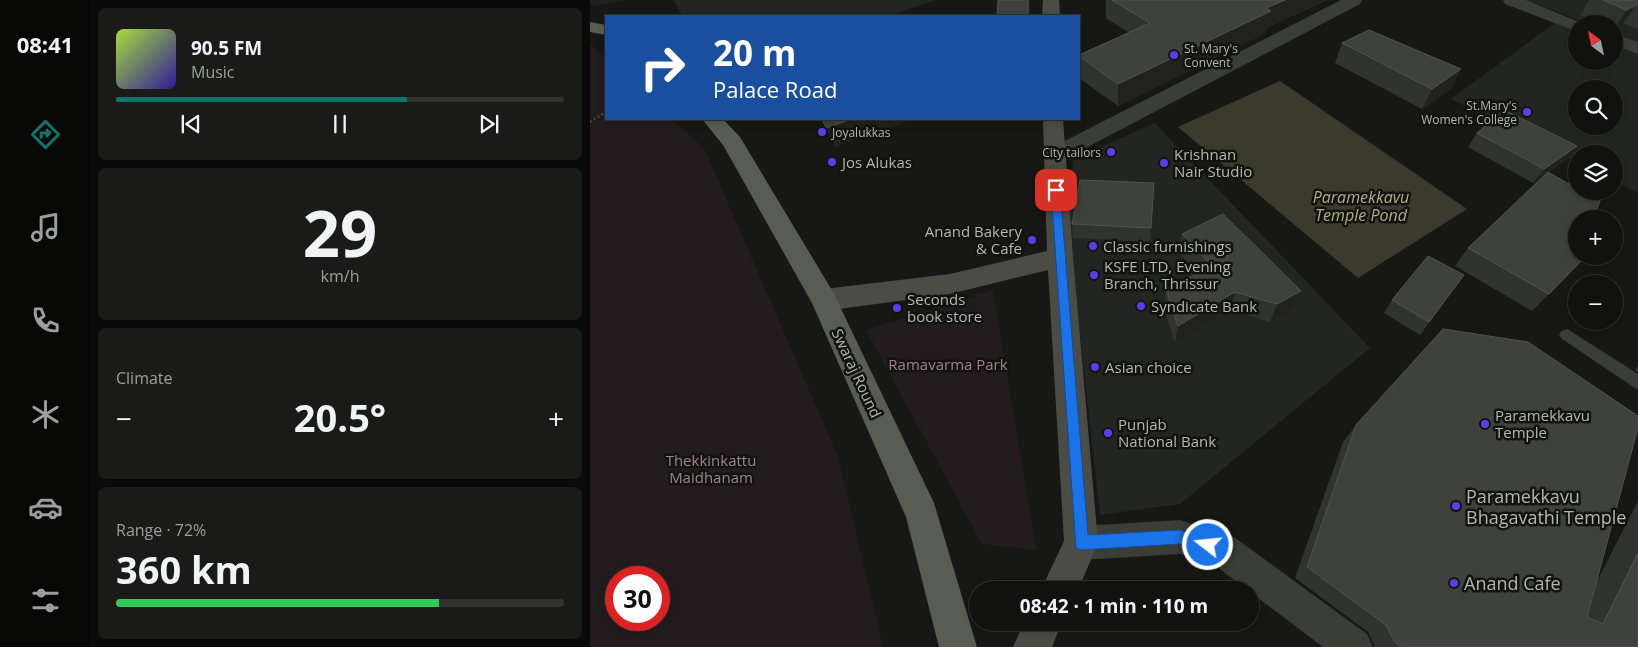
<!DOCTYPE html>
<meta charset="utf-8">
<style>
body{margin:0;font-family:"Open Sans",sans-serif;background:#1a1b19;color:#f1f3f6;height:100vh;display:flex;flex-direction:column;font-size:19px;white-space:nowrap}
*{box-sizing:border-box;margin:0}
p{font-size:16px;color:#9c9e9f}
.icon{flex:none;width:28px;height:28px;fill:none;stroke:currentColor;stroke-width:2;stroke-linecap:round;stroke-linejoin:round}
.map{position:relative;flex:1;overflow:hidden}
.details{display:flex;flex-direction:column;gap:8px;padding:8px;background:#090a09;width:500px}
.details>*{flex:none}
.top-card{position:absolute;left:15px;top:15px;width:475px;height:105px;border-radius:0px;box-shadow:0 2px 8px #0003,0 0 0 1px #303230;background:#1a4fa0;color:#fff;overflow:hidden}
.needle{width:32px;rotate:327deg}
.controls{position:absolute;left:978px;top:15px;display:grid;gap:10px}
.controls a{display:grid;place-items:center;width:55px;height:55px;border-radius:50%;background:#111210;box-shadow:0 2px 8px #0003,0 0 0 1px #303230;font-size:25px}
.speed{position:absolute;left:15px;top:566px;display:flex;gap:10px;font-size:25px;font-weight:700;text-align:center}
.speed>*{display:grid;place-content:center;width:65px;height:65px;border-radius:50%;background:#111210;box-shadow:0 2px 8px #0003,0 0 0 1px #303230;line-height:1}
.speed .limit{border:8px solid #d22;background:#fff;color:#111}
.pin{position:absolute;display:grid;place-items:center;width:42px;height:42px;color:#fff;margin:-21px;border-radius:10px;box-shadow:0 2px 8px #0006}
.me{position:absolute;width:55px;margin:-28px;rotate:286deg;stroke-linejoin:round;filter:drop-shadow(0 0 4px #0008)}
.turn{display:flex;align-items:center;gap:18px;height:105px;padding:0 25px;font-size:22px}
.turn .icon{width:65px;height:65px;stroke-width:2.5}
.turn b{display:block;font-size:35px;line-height:42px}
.big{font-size:38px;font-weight:700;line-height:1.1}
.details .tile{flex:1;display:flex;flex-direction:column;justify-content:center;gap:8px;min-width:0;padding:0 18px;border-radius:8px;background:#1a1b19}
.details .dial{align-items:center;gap:0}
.dial b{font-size:65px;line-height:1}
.song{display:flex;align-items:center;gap:15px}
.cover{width:60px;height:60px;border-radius:8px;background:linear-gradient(135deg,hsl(80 70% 55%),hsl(250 70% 35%))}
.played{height:5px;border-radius:2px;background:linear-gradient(90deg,#0f766e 65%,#303230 65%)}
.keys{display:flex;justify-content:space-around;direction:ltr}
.heat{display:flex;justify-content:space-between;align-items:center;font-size:28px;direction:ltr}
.charge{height:8px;border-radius:4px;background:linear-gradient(90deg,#34c759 72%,#303230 0)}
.trip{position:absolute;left:379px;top:581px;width:290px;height:50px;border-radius:25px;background:#111210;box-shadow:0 2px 8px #0003,0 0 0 1px #303230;font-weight:700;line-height:50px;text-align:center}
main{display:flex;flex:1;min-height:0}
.tabs{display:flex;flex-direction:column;width:90px;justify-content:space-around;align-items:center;background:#070706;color:#9c9e9f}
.tabs .icon{width:35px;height:35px}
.tabs .active{color:#0f766e}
.tabs b{font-size:22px;color:#f1f3f6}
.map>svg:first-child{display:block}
</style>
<main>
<nav class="tabs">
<b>08:41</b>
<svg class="icon active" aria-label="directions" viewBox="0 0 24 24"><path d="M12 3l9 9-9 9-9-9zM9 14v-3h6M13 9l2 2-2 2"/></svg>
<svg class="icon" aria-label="music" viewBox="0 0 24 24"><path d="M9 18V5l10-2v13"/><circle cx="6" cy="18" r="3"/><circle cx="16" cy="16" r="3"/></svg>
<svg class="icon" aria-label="phone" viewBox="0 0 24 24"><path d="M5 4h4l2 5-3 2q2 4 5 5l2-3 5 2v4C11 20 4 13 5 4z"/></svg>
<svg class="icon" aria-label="climate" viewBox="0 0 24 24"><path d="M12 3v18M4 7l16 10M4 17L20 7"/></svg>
<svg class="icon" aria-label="car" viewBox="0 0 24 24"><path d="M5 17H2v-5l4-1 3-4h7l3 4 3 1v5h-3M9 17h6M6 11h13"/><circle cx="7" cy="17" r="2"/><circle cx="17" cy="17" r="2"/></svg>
<svg class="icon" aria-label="filters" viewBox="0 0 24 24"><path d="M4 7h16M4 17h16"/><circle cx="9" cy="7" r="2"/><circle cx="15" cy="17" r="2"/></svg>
</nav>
<section class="details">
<div class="tile">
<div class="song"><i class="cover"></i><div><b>90.5 FM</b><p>Music</p></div></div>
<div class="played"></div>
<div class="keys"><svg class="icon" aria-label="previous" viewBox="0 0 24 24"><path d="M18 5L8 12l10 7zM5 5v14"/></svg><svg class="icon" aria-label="pause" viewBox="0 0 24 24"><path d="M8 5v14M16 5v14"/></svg><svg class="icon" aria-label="next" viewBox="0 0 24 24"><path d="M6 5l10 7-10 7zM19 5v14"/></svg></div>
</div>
<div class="tile dial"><b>29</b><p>km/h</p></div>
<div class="tile"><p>Climate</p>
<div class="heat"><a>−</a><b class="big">20.5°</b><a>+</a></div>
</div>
<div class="tile"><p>Range · 72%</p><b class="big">360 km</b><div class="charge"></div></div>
</section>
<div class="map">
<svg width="1048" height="647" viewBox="0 0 1048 647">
<rect width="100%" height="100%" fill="#171816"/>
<!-- built -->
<g fill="#232522" fill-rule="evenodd">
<polygon points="83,0 346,0 298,16 93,16"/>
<polygon points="937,0 1048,0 1048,43 1024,34 1024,24 998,24"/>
<path d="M966 22 986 30V61H1024V44L1048 54V193L1024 181V154H986V162L861 99ZM986 89H1024V126H986Z"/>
<polygon points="565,123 780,348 590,504 510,515 476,208 484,159"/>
</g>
<!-- green -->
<g fill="#231c1f" fill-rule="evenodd">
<path d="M0 44 16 58V119H82L114 148 248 457 293 647H0ZM26 578H69V620H26Z"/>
<polygon points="403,290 446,550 392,544 276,330"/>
</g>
<!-- water -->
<polygon fill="#3b3b2d" points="690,81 877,209 768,278 588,127"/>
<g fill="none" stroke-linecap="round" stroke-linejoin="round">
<!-- path -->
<polyline stroke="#42443d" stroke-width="2.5" stroke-dasharray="2 2.5" stroke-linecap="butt" points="0,122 16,112"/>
<!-- service -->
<polygon fill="#3b3d37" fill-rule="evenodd" points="977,329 1048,374 1048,390 972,339 969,335 972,331"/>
<!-- minor -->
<g fill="#3b3d37" fill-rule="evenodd">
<polygon points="751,0 772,0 770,4 471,161 463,163 455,161 452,156 455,151"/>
<polygon points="590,520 644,537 777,634 783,647 733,647 623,564 590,554 491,560 479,555 474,543 479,531 491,526"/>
</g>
<!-- tertiary -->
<g fill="#3b3d37" fill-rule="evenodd">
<polygon points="913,0 936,0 994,24 986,24 986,30 980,29 915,4"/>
<polygon points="1024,34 1048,42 1048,54 1024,45"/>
</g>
<!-- secondary -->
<g fill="#4b4d45" fill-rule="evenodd">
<polygon points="453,0 469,0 470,16 452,16"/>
<polygon points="453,119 473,119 483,257 508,543 488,590 451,590 474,541 458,270 360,294 234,311 225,308 221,300 225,292 234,289 360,274 457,251"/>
<polygon points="434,622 472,622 462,647 423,647"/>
</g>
<!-- primary -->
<g fill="#595c53" fill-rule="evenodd">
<polygon points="0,22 16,25 16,35 0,32"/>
<polygon points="112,119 133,119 150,137 243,292 344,503 387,647 349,647 316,517 222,303 133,145"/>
</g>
</g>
<!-- wall -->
<g fill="#31332f">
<polygon points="516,0 737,0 677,28 676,33 528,106 489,78 489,55 539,33 516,18"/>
<polygon points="999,0 1048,0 1048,29 1033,23 1024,29 1024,24 1010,24 990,15"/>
<polygon points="752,43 861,89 832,109 745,63"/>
<polygon points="887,133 976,160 959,172 986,219 996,256 942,311 865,266 878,248 958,173 943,183 878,147"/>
<polygon points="564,183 560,242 483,238 482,224"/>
<polygon points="592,234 711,291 704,309 680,322 640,310 585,344 574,308 576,289 608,273 589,253"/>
<polygon points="874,275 830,335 794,313 802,300"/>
<polygon points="1048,366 1048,372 1045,370"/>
<polygon points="766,425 1006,583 1048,501 1048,647 785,647 778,632 705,578 753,442"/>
</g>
<!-- shaded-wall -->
<g fill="#212220">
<polygon points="0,0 36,0 0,6"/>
<rect x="438" y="0" width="2" height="16"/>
<polygon points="695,0 737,0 677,28 676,33 528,106 528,84 676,8"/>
<polygon points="1047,4 1033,23 1024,29 1037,10"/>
<polygon points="871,69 861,89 832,109 842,89"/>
<polygon points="262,119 325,119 245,147 236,128"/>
<polygon points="987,146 976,160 943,183 954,169"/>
<polygon points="711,291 704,309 680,322 687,304"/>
<polygon points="645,292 640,310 585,344 588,326"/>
</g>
<!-- building -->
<g fill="#3f413c" stroke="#51544d">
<polygon points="408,0 438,0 438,16 407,16"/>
<polygon points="522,0 695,0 676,8 681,11 528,84 489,56 489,55 560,23"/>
<polygon points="1013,0 1048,0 1048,4 1037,10"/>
<polygon points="779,30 871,69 842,89 752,43"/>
<polygon points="914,110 987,146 954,169 887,133"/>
<polygon points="232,119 262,119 236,128"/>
<polygon points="958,172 986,188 986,191 993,191 1010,201 1003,219 986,219 986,256 996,256 959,294 878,248"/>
<polygon points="490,180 564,183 561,228 482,224"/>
<polygon points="633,214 711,291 687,304 645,292 588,326 576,289 622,266 592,234"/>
<polygon points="838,256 874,275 839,322 802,300"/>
<polygon points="853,329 938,342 1048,416 1048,428 997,617 1013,624 1048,553 1048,647 811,647 804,641 796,625 717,567 766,425"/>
</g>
<!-- route -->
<polygon fill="#1a73e8" stroke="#114b97" points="466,186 470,190 498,535 590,530 623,540 625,545 623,550 618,552 590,544 491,550 486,548 461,190"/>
<!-- markers -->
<g fill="#5b3de9" stroke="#121311" stroke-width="2">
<circle cx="584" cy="55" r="5"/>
<circle cx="937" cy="112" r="5"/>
<circle cx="232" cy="132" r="5"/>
<circle cx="521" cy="152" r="5"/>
<circle cx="242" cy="162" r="5"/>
<circle cx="574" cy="163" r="5"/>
<circle cx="442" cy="240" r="5"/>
<circle cx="503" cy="246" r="5"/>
<circle cx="504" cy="275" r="5"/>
<circle cx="551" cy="306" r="5"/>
<circle cx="307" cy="308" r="5"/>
<circle cx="505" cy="367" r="5"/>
<circle cx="895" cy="424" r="5"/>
<circle cx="518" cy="433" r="5"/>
<circle cx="866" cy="506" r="5"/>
<circle cx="864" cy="583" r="5"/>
</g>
<g text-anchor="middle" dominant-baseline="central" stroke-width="5" stroke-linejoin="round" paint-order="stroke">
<!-- far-poi labels -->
<g font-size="12" fill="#b4b7a9" stroke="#121311" text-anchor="start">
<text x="594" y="48">St. Mary's<tspan x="594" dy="14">Convent</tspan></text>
<text x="927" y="105" text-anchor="end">St.Mary's<tspan x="927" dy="14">Women's College</tspan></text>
<text x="242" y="132">Joyalukkas</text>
<text x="511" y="152" text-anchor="end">City tailors</text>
</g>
<!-- poi labels -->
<g font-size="15" fill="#b4b7a9" stroke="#121311" text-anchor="start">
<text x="584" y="154">Krishnan<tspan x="584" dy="17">Nair Studio</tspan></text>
<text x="252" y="162">Jos Alukas</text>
<text x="432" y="231" text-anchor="end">Anand Bakery<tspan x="432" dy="17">&amp; Cafe</tspan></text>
<text x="513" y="246">Classic furnishings</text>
<text x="514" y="266">KSFE LTD, Evening<tspan x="514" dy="17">Branch, Thrissur</tspan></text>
<text x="317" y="299">Seconds<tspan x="317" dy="17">book store</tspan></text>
<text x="561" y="306">Syndicate Bank</text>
<text x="515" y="367">Asian choice</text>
<text x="905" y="415">Paramekkavu<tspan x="905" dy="17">Temple</tspan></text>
<text x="528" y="424">Punjab<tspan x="528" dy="17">National Bank</tspan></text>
</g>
<!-- park labels -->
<g font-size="15" fill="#a1818f" stroke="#121311">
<text x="358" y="364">Ramavarma Park</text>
<text x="121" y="460">Thekkinkattu<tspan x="121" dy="17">Maidhanam</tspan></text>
</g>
<!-- street labels -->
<g font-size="15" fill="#b4b7a9" stroke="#121311">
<text transform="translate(267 373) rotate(65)">Swaraj Round</text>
</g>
<!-- water labels -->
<g font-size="16" font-style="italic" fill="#b0af82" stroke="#121311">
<text x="771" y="197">Paramekkavu<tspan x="771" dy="18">Temple Pond</tspan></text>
</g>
<!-- near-poi labels -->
<g font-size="18" fill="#b4b7a9" stroke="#121311" text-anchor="start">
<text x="876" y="496">Paramekkavu<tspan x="876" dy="21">Bhagavathi Temple</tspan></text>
<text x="874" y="583">Anand Cafe</text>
</g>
</g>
</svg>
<div class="controls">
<a><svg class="needle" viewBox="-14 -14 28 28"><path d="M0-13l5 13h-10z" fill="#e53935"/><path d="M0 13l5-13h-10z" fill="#9c9e9f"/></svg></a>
<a><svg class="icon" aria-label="search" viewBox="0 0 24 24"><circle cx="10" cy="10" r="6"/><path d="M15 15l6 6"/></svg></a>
<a><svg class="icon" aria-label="layers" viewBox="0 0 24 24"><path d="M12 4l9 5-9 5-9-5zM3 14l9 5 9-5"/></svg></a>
<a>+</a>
<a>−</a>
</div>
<div class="speed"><div class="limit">30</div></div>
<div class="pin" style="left:466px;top:190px;background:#d93025"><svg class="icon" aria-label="arrive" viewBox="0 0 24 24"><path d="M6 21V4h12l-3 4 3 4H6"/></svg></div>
<svg class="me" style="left:618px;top:545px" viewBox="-20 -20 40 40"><circle r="17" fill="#1a73e8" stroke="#fff" stroke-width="3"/><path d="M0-11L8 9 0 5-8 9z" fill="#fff"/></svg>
<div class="trip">08:42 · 1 min · 110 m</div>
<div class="top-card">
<div class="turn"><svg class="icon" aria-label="right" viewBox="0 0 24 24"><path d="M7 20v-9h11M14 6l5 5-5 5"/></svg><div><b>20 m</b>Palace Road</div></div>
</div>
</div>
</main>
